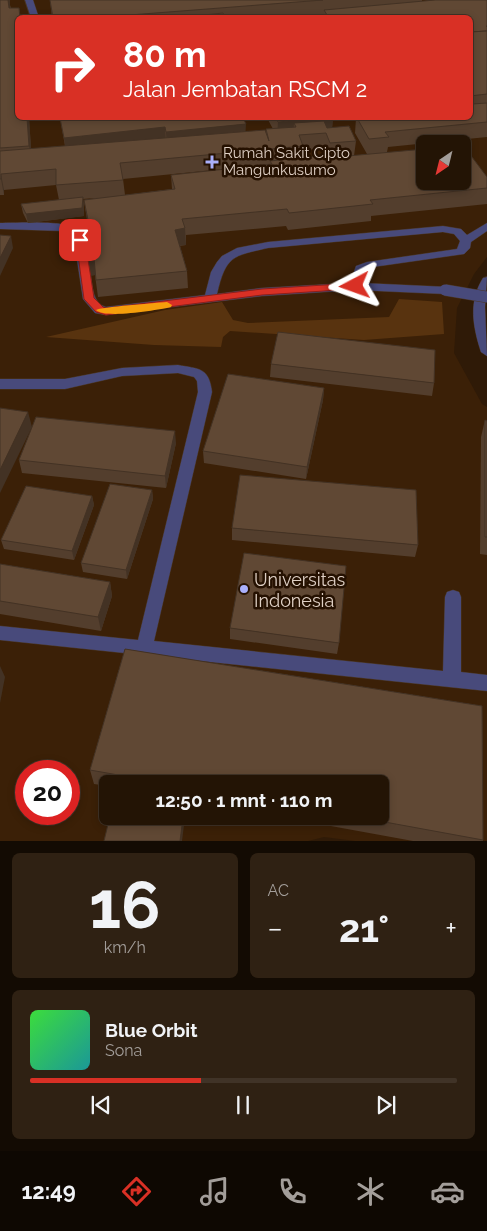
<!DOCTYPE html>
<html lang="id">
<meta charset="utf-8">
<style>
body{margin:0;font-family:Raleway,sans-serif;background:#2f2113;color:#f1f3f6;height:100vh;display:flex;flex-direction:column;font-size:19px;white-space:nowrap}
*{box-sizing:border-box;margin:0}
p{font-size:16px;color:#a39e9a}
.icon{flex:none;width:28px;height:28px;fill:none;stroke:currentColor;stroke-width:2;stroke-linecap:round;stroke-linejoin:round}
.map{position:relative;height:841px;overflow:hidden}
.drawer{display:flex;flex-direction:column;gap:12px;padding:12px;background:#130b03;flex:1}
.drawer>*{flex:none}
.hud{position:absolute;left:15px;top:15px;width:458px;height:105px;border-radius:8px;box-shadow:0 2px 8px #0003,0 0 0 1px #403327;background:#d93025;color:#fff;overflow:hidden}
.needle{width:32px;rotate:215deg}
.fabs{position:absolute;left:416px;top:135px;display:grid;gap:10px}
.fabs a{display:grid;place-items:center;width:55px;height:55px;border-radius:8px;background:#231405;box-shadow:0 2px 8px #0003,0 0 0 1px #403327;font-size:25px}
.speed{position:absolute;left:15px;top:760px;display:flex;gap:10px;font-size:25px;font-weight:700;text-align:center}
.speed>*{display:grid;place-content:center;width:65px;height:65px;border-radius:50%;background:#231405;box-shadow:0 2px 8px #0003,0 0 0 1px #403327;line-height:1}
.speed .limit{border:8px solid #d22;background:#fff;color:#111}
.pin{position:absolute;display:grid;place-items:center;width:42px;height:42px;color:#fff;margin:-21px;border-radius:10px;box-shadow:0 2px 8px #0006}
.me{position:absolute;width:55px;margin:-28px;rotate:266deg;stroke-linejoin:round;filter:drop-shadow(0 0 4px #0008)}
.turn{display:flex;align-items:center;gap:18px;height:105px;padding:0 25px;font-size:22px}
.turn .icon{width:65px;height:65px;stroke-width:2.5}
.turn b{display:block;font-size:35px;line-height:42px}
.big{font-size:38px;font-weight:700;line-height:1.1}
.drawer .widget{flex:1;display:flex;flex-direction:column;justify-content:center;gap:8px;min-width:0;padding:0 18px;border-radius:8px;background:#2f2113}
.drawer .dial{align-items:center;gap:0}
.dial b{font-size:65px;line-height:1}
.song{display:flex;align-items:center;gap:15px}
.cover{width:60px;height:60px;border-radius:8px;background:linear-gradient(135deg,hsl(120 70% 55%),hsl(180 70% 35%))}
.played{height:5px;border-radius:2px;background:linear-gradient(90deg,#d93025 40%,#403327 40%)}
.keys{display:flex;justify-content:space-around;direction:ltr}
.heat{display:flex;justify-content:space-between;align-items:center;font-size:28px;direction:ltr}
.drawer .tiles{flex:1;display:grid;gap:12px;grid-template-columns:1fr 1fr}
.widget:last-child{grid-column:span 2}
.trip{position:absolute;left:99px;top:775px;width:290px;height:50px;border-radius:8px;background:#231405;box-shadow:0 2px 8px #0003,0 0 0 1px #403327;font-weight:700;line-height:50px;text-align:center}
.tab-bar{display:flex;height:80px;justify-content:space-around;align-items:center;background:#0e0802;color:#a39e9a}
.tab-bar .icon{width:35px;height:35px}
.tab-bar .current{color:#d93025}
.tab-bar b{font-size:22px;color:#f1f3f6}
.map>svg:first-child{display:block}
</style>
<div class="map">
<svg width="487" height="841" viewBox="0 0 487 841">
<rect width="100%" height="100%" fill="#2f1a07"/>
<!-- built -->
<path fill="#3b2007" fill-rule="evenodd" d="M0 0H487V257L474 274 457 308 454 353 482 404 487 407V841H355L324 837 308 841H0ZM18 18H470V118H18ZM425 144H462V181H425ZM26 771H69V814H26ZM108 784H380V816H108Z"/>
<!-- green -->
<polygon fill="#58330f" points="399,299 442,302 444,334 364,340 230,331 223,337 221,347 154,345 46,337 165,310 222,302 233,320 248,323 389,317"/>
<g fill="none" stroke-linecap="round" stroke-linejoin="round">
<defs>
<g id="service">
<polygon points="25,0 33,0 39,18 31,18"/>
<path d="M0 223C15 223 57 221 69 226 102 238 80 301 106 307L205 295 211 272 217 262 222 256 237 248 268 242 443 226 461 229 467 235 487 223V231L471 242 470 248 464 254 373 267 365 270 362 283 449 287 451 290 445 294 355 290 262 296 106 315 95 313 83 299 74 240 71 235 63 231 0 229ZM443 232 454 234 460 241 457 249 367 262 356 266 350 283 262 288 217 294C226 256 232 256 268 248Z"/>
<path d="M178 365C199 369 209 367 212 392L154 641 443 671 445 597 447 592 453 590 459 592 461 597V672L487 675V691L0 640V626L138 640 198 392 197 381 194 377 178 373 122 376 65 389H0V379H65L122 368Z"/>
</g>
<path id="minor" d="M487 277 485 307 487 356 481 352C473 327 468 302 483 278Z"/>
</defs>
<!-- service casing -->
<use href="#service" stroke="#4b3725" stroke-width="1"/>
<!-- minor casing -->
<use href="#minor" stroke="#4b3725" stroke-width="1"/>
<!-- service -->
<use href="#service" fill="#484a7b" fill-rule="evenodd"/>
<!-- minor -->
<use href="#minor" fill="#484a7b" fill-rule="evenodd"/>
<defs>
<polyline id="service-bridge" points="445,290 487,297"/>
</defs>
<!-- service-bridge casing -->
<use href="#service-bridge" stroke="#4b3725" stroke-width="12" stroke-linecap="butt"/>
<!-- service-bridge -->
<use href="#service-bridge" stroke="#484a7b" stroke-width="11"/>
</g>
<!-- wall -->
<g fill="#533e2d" fill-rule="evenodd">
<path d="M0 0 10 5 11 8H19L21 18H18V118H29L31 149 65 146 60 118 266 133V129H273L267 118H333L332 127 356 141 354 156 367 154 355 133 356 118H470V18H323L324 14 279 18H52L50 0H422V1L487 0V137L388 147 387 152 487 177V204L371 216V221L288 230 286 226 186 235V245L180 246 187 271 188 288 98 297 95 275 88 276 80 222 87 220 84 200 95 198 83 199 84 205V216L28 223 23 213 21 204 59 200 56 185 4 190V195H0ZM325 149 328 155 303 158V150ZM224 169 171 175 172 189 125 195 123 179Z"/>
<polygon points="271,364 434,383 432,396 270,377"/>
<polygon points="324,388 323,400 306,479 204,463 203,451"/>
<polygon points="485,420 487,421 487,555 480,554 481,437"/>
<polygon points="176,443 166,488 22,473 19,460"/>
<polygon points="152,490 153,499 127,579 83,572 81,563"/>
<polygon points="92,496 94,505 74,560 4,549 1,540"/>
<polygon points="232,528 418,545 415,557 232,540"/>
<polygon points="0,564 110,582 112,596 101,631 0,614"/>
<polygon points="230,628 339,643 337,654 230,639"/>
<polygon points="125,649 482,706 483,840 483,841 413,841 276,816 380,816 380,784 108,784 108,786 94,784 90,770"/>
</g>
<!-- shaded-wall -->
<g fill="#433224">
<polygon points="8,0 10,0 10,5 11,23 9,8"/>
<polygon points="27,118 29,118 32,161 29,146"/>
<polygon points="320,118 333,118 332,132 294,123 293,136 277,138 278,122"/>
<polygon points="246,124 245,140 167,148 166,132"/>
<polygon points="165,127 166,143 66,153 64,138"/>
<polygon points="1,174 4,190 4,195 1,179"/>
<polygon points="83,197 84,205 84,216 28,223 26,214"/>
<polygon points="185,228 186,245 176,246 175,230"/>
<polygon points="11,236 13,248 0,276 0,258"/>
<polygon points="94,258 96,275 88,276 86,259"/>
<polygon points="324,388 323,400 306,479 307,467"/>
<polygon points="28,412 32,427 0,493 0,470"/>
<polygon points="175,431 176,443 166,488 165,476"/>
<polygon points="152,490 153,499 127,579 126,570"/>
<polygon points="92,496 94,505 74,560 72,551"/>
<polygon points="110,582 112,596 101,631 98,617"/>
<polygon points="0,666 5,677 0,703"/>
<polygon points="183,818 184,825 182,841 180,841"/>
</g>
<!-- building -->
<g fill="#604834" stroke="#433224">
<polygon points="0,0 8,0 9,8 19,8 20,18 18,18 18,118 27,118 29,146 0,148"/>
<polygon points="50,0 323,0 117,16 117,18 53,18"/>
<polygon points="435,0 487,0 487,26 486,26 487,27 487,31 470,32 470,18 329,18 324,10"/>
<polygon points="223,13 225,18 177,18"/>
<polygon points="487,31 487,94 470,96 470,32"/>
<polygon points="470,101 472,104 487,103 487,122 385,132 389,137 369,139 357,118 470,118"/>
<polygon points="60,118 243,118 246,124 166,132 165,127 64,138"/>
<polygon points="275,118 320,118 278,122"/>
<polygon points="324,121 327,128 349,126 356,141 330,143 326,133 299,135 303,146 120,163 123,180 56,185 56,169 1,174 1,179 0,179 0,151 265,130 269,141 266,129 296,127 294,123"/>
<polygon points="462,145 463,145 487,177 487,188 370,200 373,204 289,213 287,209 182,219 185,228 175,230 187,271 96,280 94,258 86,259 80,222 88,220 84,200 175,189 171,175 272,164 270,161 346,153 348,156 425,149 425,181 462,181"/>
<polygon points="83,197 82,208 26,214 21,204"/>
<polygon points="0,235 11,236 0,258"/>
<polygon points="278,332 435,350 434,383 271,364"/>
<polygon points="228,374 324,388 307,467 203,451"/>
<polygon points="0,408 28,412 0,470"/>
<polygon points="36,417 175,431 165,476 19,460"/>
<polygon points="485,420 487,421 487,537 485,537"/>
<polygon points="240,475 416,490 418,545 232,528"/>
<polygon points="110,484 152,490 126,570 81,563"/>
<polygon points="26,486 92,496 72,551 1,540"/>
<polygon points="244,553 346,566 339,643 230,628"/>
<polygon points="0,564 110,582 98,617 0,601"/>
<polygon points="125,649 482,706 483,840 352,816 380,816 380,784 169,784 90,770"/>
<polygon points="110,816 172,816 183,818 180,841 104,841"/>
</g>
<!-- route -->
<polygon fill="#d93025" stroke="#8d1f18" points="80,237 85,240 94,298 103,307 106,308 262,289 355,283 360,286 355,289 262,295 106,315 96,312 84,299 76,240"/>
<!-- slow -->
<path fill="#f59e0b" d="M167 302 172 305 171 307C158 310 105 319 96 310 100 307 157 303 167 302Z"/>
<!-- markers -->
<g fill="#aab0fb" stroke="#251101" stroke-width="2">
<path d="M209.5 154.5h5v5h5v5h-5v5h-5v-5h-5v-5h5z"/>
<circle cx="244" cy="589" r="5"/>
</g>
<g text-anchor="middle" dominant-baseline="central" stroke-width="5" stroke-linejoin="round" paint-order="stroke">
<!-- far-poi labels -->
<g font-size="15" fill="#dfd0c5" stroke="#251101" text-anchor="start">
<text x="223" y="153">Rumah Sakit Cipto<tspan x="223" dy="17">Mangunkusumo</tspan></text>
</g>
<!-- poi labels -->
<g font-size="18" fill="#dfd0c5" stroke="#251101" text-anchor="start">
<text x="254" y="579">Universitas<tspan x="254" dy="21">Indonesia</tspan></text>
</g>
</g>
</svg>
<div class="fabs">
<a><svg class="needle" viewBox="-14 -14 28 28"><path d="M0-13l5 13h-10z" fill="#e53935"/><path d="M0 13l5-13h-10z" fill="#a39e9a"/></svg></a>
</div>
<div class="speed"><div class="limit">20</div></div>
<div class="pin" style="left:80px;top:240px;background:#d93025"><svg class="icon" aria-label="arrive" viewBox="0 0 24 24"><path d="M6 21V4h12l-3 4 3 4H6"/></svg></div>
<svg class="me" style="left:355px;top:286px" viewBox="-20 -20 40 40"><path d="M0-17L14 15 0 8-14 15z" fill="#d93025" stroke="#fff" stroke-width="4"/></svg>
<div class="trip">12:50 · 1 mnt · 110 m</div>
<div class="hud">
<div class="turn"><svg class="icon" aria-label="right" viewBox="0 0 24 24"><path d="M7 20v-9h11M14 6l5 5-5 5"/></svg><div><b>80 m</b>Jalan Jembatan RSCM 2</div></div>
</div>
</div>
<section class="drawer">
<div class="tiles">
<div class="widget dial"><b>16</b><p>km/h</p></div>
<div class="widget"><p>AC</p>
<div class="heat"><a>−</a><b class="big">21°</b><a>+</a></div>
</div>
<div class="widget">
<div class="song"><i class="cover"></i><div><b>Blue Orbit</b><p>Sona</p></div></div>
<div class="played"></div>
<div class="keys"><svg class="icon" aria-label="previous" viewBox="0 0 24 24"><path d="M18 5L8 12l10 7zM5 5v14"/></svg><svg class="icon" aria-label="pause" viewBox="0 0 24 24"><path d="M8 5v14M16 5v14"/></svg><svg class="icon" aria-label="next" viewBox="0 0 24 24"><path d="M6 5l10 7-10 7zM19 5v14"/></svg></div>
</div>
</div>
</section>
<nav class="tab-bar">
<b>12:49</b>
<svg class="icon current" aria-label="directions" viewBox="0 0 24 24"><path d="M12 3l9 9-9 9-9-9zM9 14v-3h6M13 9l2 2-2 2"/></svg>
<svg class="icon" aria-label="music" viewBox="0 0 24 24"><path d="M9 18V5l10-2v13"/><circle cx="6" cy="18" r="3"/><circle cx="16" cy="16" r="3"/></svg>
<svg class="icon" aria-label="phone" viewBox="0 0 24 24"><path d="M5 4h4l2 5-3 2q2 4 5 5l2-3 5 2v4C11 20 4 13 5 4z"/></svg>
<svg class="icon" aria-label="climate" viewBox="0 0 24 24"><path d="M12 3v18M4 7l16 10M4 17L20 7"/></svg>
<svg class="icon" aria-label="car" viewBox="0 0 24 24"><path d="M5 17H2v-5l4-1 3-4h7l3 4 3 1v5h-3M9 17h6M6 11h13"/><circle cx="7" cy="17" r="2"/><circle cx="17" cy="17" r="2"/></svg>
</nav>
